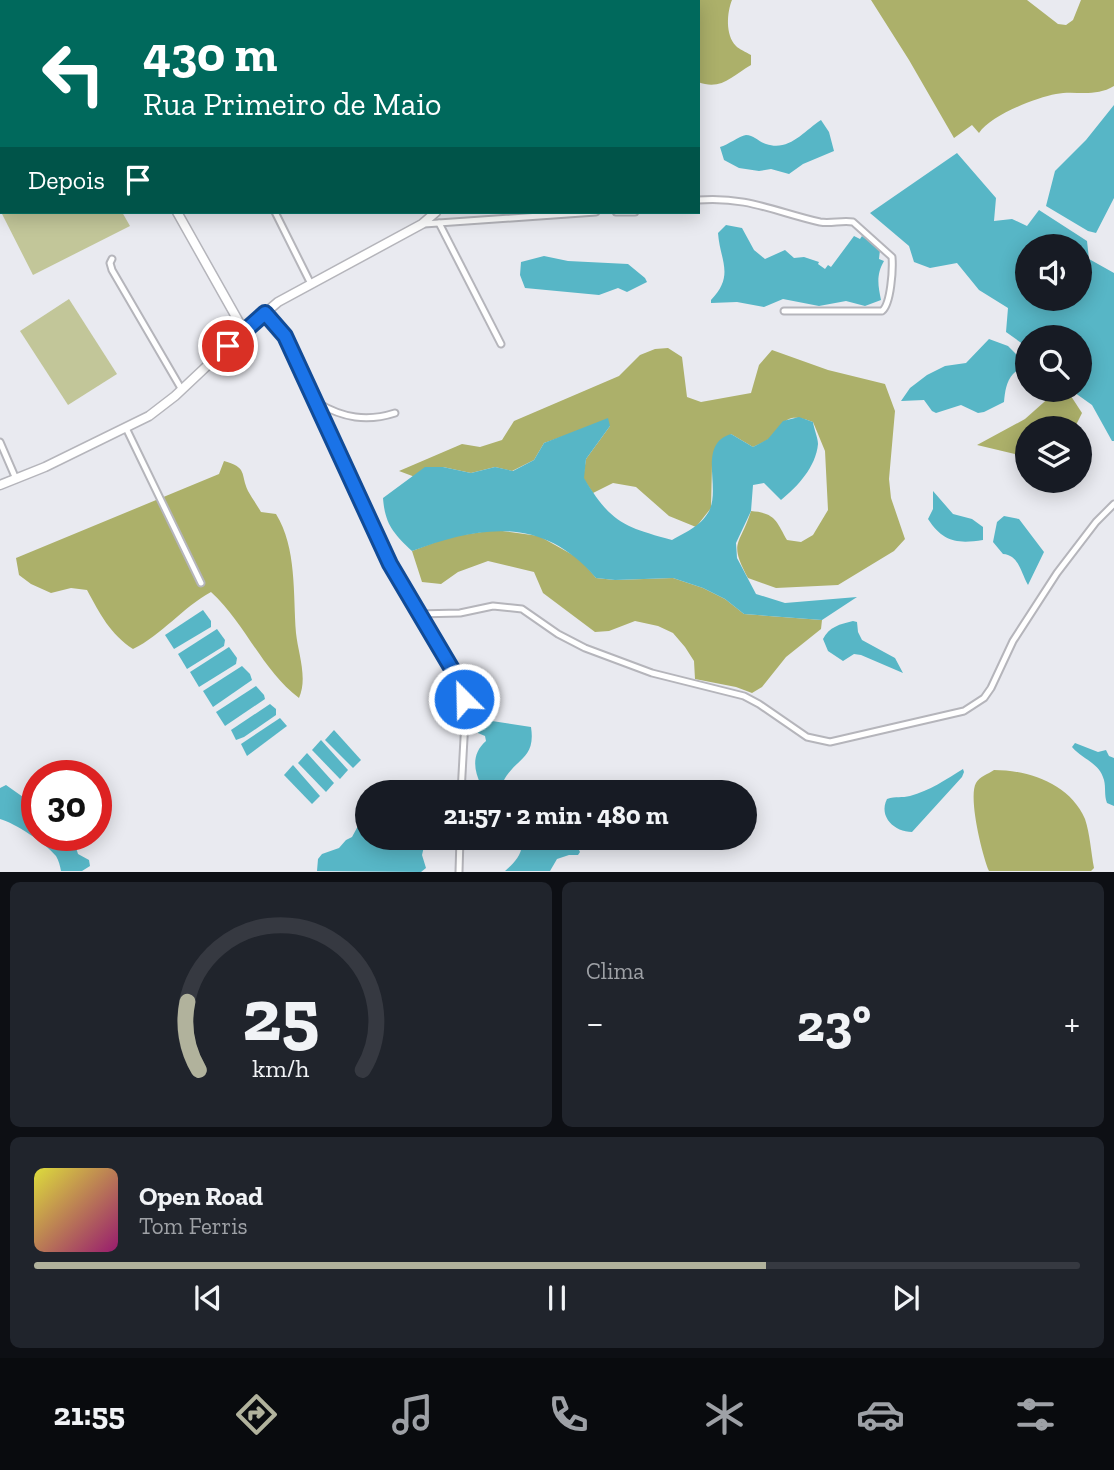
<!DOCTYPE html>
<html lang="pt">
<meta charset="utf-8">
<style>
body{margin:0;font-family:"Zilla Slab",serif;background:#20242c;color:#f1f3f6;height:100vh;display:flex;flex-direction:column;font-size:26px;white-space:nowrap}
*{box-sizing:border-box;margin:0}
p{font-size:23px;color:#9ea1a6}
.icon{flex:none;width:38px;height:38px;fill:none;stroke:currentColor;stroke-width:2;stroke-linecap:round;stroke-linejoin:round}
.map{position:relative;height:872px;overflow:hidden}
.details{display:flex;flex-direction:column;gap:10px;padding:10px;background:#0d0f14;flex:1}
.details>*{flex:none}
.top-card{position:absolute;left:0px;top:0px;width:700px;height:214px;box-shadow:0 4px 18px #0003;background:#00695c;color:#fff;overflow:hidden}
.tools{position:absolute;left:1015px;top:234px;display:grid;gap:14px}
.tools a{display:grid;place-items:center;width:77px;height:77px;border-radius:50%;background:#171b24;box-shadow:0 4px 18px #0003;font-size:35px}
.speed{position:absolute;left:21px;top:760px;display:flex;gap:14px;font-size:35px;font-weight:700;text-align:center}
.speed>*{display:grid;place-content:center;width:91px;height:91px;border-radius:50%;background:#171b24;box-shadow:0 4px 18px #0003;line-height:1}
.speed .limit{border:10px solid #d22;background:#fff;color:#111}
.pin{position:absolute;display:grid;place-items:center;width:60px;height:60px;color:#fff;margin:-30px;border:4px solid #fff;border-radius:50%;box-shadow:0 2px 7px #0007}
.me{position:absolute;width:77px;margin:-38px;rotate:337deg;stroke-linejoin:round;filter:drop-shadow(0 0 5px #0008)}
.turn{display:flex;align-items:center;gap:24px;height:147px;padding:0 28px;font-size:32px}
.turn .icon{width:91px;height:91px;stroke-width:2.5}
.turn b{display:block;font-size:49px;line-height:60px}
.then{display:flex;align-items:center;height:66px;padding:0 28px;background:#0003;gap:14px;font-size:26px}
.big{font-size:52px;font-weight:800;line-height:1.1}
.details .widget{flex:1;display:flex;flex-direction:column;justify-content:center;gap:10px;min-width:0;padding:0 24px;border-radius:10px;background:#20242c}
.details .dial{align-items:center;gap:0}
.dial svg{height:182px;overflow:visible;fill:none;stroke:#363941;stroke-width:7;stroke-linecap:round;text-anchor:middle}
.dial text{fill:#f1f3f6;stroke:none}
.song{display:flex;align-items:center;gap:21px}
.cover{width:84px;height:84px;border-radius:10px;background:linear-gradient(135deg,hsl(60 70% 55%),hsl(320 70% 35%))}
.played{height:7px;border-radius:4px;background:linear-gradient(90deg,#b1b29c 70%,#363941 70%)}
.keys{display:flex;justify-content:space-around;direction:ltr}
.heat{display:flex;justify-content:space-between;align-items:center;font-size:38px;direction:ltr}
.details .tiles{flex:1;display:grid;gap:10px;grid-template-columns:1fr 1fr}
.widget:last-child{grid-column:span 2}
.trip{position:absolute;left:355px;top:780px;width:402px;height:70px;border-radius:35px;background:#171b24;box-shadow:0 4px 18px #0003;font-weight:800;line-height:70px;text-align:center}
.tab-bar{display:flex;height:112px;justify-content:space-around;align-items:center;background:#090b0e;color:#9ea1a6}
.tab-bar .icon{width:49px;height:49px}
.tab-bar .on{color:#b1b29c}
.tab-bar b{font-size:32px;color:#f1f3f6}
.map>svg:first-child{display:block}
</style>
<div class="map">
<svg width="1114" height="872" viewBox="0 0 1114 872">
<rect width="100%" height="100%" fill="#e9eaf0"/>
<!-- green -->
<g fill="#c2c699">
<polygon points="2,209 2,212 122,212 130,226 33,275 0,210"/>
<polygon points="69,299 117,374 68,405 20,331"/>
</g>
<!-- forest -->
<g fill="#acb06a">
<path d="M640 0H732C727 12 725 35 736 46 739 49 746 52 751 55V65C732 76 721 91 698 82V2Z"/>
<path d="M871 0H1027L1058 24 1066 25 1073 20 1081 0H1114V86C1094 98 1075 90 1056 94 1035 98 991 115 979 133L972 125 954 138 909 60Z"/>
<path d="M668 348 682 357 687 397 701 402 751 393 759 365 772 350 828 370 885 384 895 411 889 479 891 498 905 539 894 551 838 585 776 588 748 578C728 541 740 546 751 511 775 513 776 520 787 540L801 542 813 535 828 510 825 451 813 422C783 411 787 423 769 439 764 442 758 445 753 447L731 434 712 465 711 508 696 527 669 516 636 487 613 483 593 493 583 478 586 459 610 426 564 436 544 443 534 460 512 471 495 467 471 473 443 467H426L415 477 399 471 462 444 480 447 502 440 514 421 619 376 640 355 655 349Z"/>
<polygon points="1053,390 1067,390 1082,413 1074,429 1027,429 1027,457 977,445 1025,419 1052,395"/>
<path d="M224 461C248 468 240 473 248 491 252 498 257 505 261 512L276 514C297 548 293 594 296 633 298 653 308 678 299 698 262 670 245 623 211 592 183 607 162 635 133 649 110 634 100 614 87 590L71 588 51 593 31 584 19 575 16 558 219 474Z"/>
<polygon points="495,530 539,536 580,559 596,578 615,580 673,578 703,588 725,599 744,614 822,620 821,629 786,657 762,687 752,693 736,687 695,679 694,661 685,647 673,633 658,626 635,621 609,631 595,632 543,593 534,572 488,561 458,572 441,584 422,582 412,551 449,537"/>
<path d="M994 770C1029 770 1070 784 1085 819 1090 834 1091 852 1094 868L1091 871H989C982 855 968 797 976 783 979 777 988 774 994 770Z"/>
</g>
<!-- water -->
<g fill="#57b6c6" fill-rule="evenodd">
<polygon points="1114,105 1114,198 1096,233 1088,231 1046,206 1055,171 1086,140"/>
<path d="M821 120 829 132 834 151 803 164 789 174 771 169 759 171 739 168 724 160 720 147C728 145 739 136 746 135 754 135 759 142 766 144 789 152 804 131 821 120Z"/>
<path d="M957 153 996 198 994 221 1012 219 1027 226 1039 210 1087 241 1089 259 1114 273V441H1112L1092 405 1071 390H1080V338H1027V347L1006 332 1008 308 979 290 957 263 930 268 914 262 909 246 870 213ZM1027 247H1080V299H1027Z"/>
<path d="M726 225 742 228 754 250 765 259 785 250 794 258 804 257 819 262 818 264 825 269 828 265 831 267 854 236 860 239 862 236 880 250 879 259 884 261C876 275 878 285 881 300L865 306 846 301 819 306 783 299 764 307 737 302 711 303V300C735 275 720 261 718 233Z"/>
<polygon points="544,256 568,261 628,264 645,278 647,282 627,292 618,288 599,295 525,288 520,275 521,262"/>
<path d="M989 339 1008 346 1023 361C1021 369 1018 369 1013 374 1006 382 1005 392 1004 402L984 412 978 413 961 405 936 413 932 411 924 400 901 401 910 388 927 375 945 366 966 363Z"/>
<path d="M799 417 813 422C814 429 818 438 818 444 816 467 797 487 781 500L764 483 753 485 751 511 736 543 737 558 756 594 785 603 857 597 822 620 744 614 725 599 703 588 673 578 615 580 596 578C543 516 481 525 412 551 393 533 385 524 383 498L425 467H443L471 473 495 467 513 471 534 460 544 443 608 418 610 426 586 459 584 478C610 522 624 527 672 540 686 532 703 525 710 509 720 485 698 444 731 434L753 447 768 439 783 421Z"/>
<path d="M933 491 953 514 972 519 983 527V540C957 544 943 542 928 519L933 509Z"/>
<path d="M1004 516 1019 519 1044 552 1028 585C1021 573 1019 555 1003 554L993 542 997 522Z"/>
<polygon points="203,610 211,621 211,627 174,649 165,635"/>
<path d="M853 621 857 622 858 632 862 640 895 658 903 673 861 655 854 654 843 661 828 651 823 639C829 627 840 624 853 621Z"/>
<polygon points="217,629 225,640 224,646 187,669 178,654"/>
<polygon points="229,647 237,658 236,664 199,687 190,672"/>
<polygon points="242,666 250,674 252,680 213,707 203,691"/>
<polygon points="256,686 264,695 265,699 225,726 216,712"/>
<path d="M477 702 492 721 531 727C536 759 516 758 504 780L517 793H475L481 785C473 769 472 753 486 741L485 736 478 733 476 729Z"/>
<polygon points="270,704 276,709 276,715 244,737 236,740 231,730"/>
<polygon points="280,718 287,726 247,756 241,744"/>
<polygon points="334,730 361,760 353,768 325,740"/>
<polygon points="321,740 348,770 340,779 312,750"/>
<path d="M1075 743 1098 752 1106 750 1109 756 1114 758V806L1107 803C1104 795 1106 788 1104 780 1099 762 1083 760 1072 747Z"/>
<polygon points="307,753 334,783 326,792 298,763"/>
<polygon points="293,765 320,796 312,804 284,775"/>
<path d="M963 769 964 772 962 777 912 832C895 832 878 817 887 799 896 796 902 798 910 796 929 791 947 779 963 769Z"/>
<path d="M6 785 23 797 37 816V835L73 838 78 854 89 860 90 866 82 871H61C60 866 59 861 56 856 45 843 15 823 0 819V788Z"/>
<polygon points="367,821 368,838 426,838 422,855 426,868 421,872 317,871 318,859 322,854 339,848 346,840 352,837 358,826"/>
<path d="M520 838H547L565 848H578L580 852 578 855H569L557 859 550 871H505C514 863 526 852 520 838Z"/>
</g>
<g fill="none" stroke-linecap="round" stroke-linejoin="round">
<defs>
<g id="street">
<polyline points="0,55 2,55"/>
<polyline points="0,93 2,98"/>
<polyline points="0,125 2,124"/>
<path d="M698 200C746 196 776 212 820 222 831 224 842 220 853 222L892 257C893 269 891 304 882 311H784"/>
<polyline points="275,212 310,282"/>
<polyline points="616,212 635,212"/>
<polyline points="439,223 501,344"/>
<polyline points="424,224 596,212"/>
<polyline points="112,259 110,263 112,270 182,390"/>
<polyline points="265,313 285,336 297,357 331,439 390,564 452,669 462,691 465,720 461,793"/>
<path d="M318 403C343 418 367 422 395 413"/>
<polyline points="126,428 201,583"/>
<polyline points="0,442 16,479"/>
<polyline points="417,614 460,613 493,606 522,609 558,634 585,648 652,673 744,696 759,704 807,737 830,742 964,711 984,698 991,688 1013,641 1057,573 1096,522 1114,504"/>
<polyline points="459,872 460,838"/>
</g>
<g id="secondary">
<polyline points="60,0 61,2"/>
<polyline points="598,2 599,0"/>
<polyline points="177,212 244,331"/>
<polyline points="0,485 45,467 149,416 175,396 244,331 278,302 422,224 436,212"/>
</g>
</defs>
<!-- street casing -->
<use href="#street" stroke="#b5b5bb" stroke-width="9"/>
<!-- secondary casing -->
<use href="#secondary" stroke="#b5b5bb" stroke-width="11"/>
<!-- street -->
<use href="#street" stroke="#fff" stroke-width="5"/>
<!-- secondary -->
<use href="#secondary" stroke="#fff" stroke-width="8"/>
</g>
<g fill="none" stroke-linecap="round" stroke-linejoin="round">
<defs>
<polyline id="route" points="228,346 265,313 285,336 390,564 452,669 464,699"/>
</defs>
<!-- route casing -->
<use href="#route" stroke="#114b97" stroke-width="18"/>
<!-- route -->
<use href="#route" stroke="#1a73e8" stroke-width="12"/>
</g>
</svg>
<div class="tools">
<a><svg class="icon" aria-label="sound" viewBox="0 0 24 24"><path d="M4 9h4l5-4v14l-5-4H4zM17 9q2 3 0 6"/></svg></a>
<a><svg class="icon" aria-label="search" viewBox="0 0 24 24"><circle cx="10" cy="10" r="6"/><path d="M15 15l6 6"/></svg></a>
<a><svg class="icon" aria-label="layers" viewBox="0 0 24 24"><path d="M12 4l9 5-9 5-9-5zM3 14l9 5 9-5"/></svg></a>
</div>
<div class="speed"><div class="limit">30</div></div>
<div class="pin" style="left:228px;top:346px;background:#d93025"><svg class="icon" aria-label="arrive" viewBox="0 0 24 24"><path d="M6 21V4h12l-3 4 3 4H6"/></svg></div>
<svg class="me" style="left:464px;top:699px" viewBox="-20 -20 40 40"><circle r="17" fill="#1a73e8" stroke="#fff" stroke-width="3"/><path d="M0-11L8 9 0 5-8 9z" fill="#fff"/></svg>
<div class="trip">21:57 · 2 min · 480 m</div>
<div class="top-card">
<div class="turn"><svg class="icon" aria-label="left" viewBox="0 0 24 24"><path d="M17 20v-9H6M10 6l-5 5 5 5"/></svg><div><b>430 m</b>Rua Primeiro de Maio</div></div>
<div class="then">Depois<svg class="icon" aria-label="arrive" viewBox="0 0 24 24"><path d="M6 21V4h12l-3 4 3 4H6"/></svg></div>
</div>
</div>
<section class="details">
<div class="tiles">
<div class="widget dial"><svg viewBox="0 0 100 80">
<path d="M14 69A42 42 0 1 1 86 69"/>
<path d="M14 69A42 42 0 0 1 9 39" stroke="#b1b29c"/>
<text x="50" y="56" font-size="32" font-weight="700">25</text>
<text x="50" y="72" font-size="11">km/h</text>
</svg></div>
<div class="widget"><p>Clima</p>
<div class="heat"><a>−</a><b class="big">23°</b><a>+</a></div>
</div>
<div class="widget">
<div class="song"><i class="cover"></i><div><b>Open Road</b><p>Tom Ferris</p></div></div>
<div class="played"></div>
<div class="keys"><svg class="icon" aria-label="previous" viewBox="0 0 24 24"><path d="M18 5L8 12l10 7zM5 5v14"/></svg><svg class="icon" aria-label="pause" viewBox="0 0 24 24"><path d="M8 5v14M16 5v14"/></svg><svg class="icon" aria-label="next" viewBox="0 0 24 24"><path d="M6 5l10 7-10 7zM19 5v14"/></svg></div>
</div>
</div>
</section>
<nav class="tab-bar">
<b>21:55</b>
<svg class="icon on" aria-label="directions" viewBox="0 0 24 24"><path d="M12 3l9 9-9 9-9-9zM9 14v-3h6M13 9l2 2-2 2"/></svg>
<svg class="icon" aria-label="music" viewBox="0 0 24 24"><path d="M9 18V5l10-2v13"/><circle cx="6" cy="18" r="3"/><circle cx="16" cy="16" r="3"/></svg>
<svg class="icon" aria-label="phone" viewBox="0 0 24 24"><path d="M5 4h4l2 5-3 2q2 4 5 5l2-3 5 2v4C11 20 4 13 5 4z"/></svg>
<svg class="icon" aria-label="climate" viewBox="0 0 24 24"><path d="M12 3v18M4 7l16 10M4 17L20 7"/></svg>
<svg class="icon" aria-label="car" viewBox="0 0 24 24"><path d="M5 17H2v-5l4-1 3-4h7l3 4 3 1v5h-3M9 17h6M6 11h13"/><circle cx="7" cy="17" r="2"/><circle cx="17" cy="17" r="2"/></svg>
<svg class="icon" aria-label="filters" viewBox="0 0 24 24"><path d="M4 7h16M4 17h16"/><circle cx="9" cy="7" r="2"/><circle cx="15" cy="17" r="2"/></svg>
</nav>
